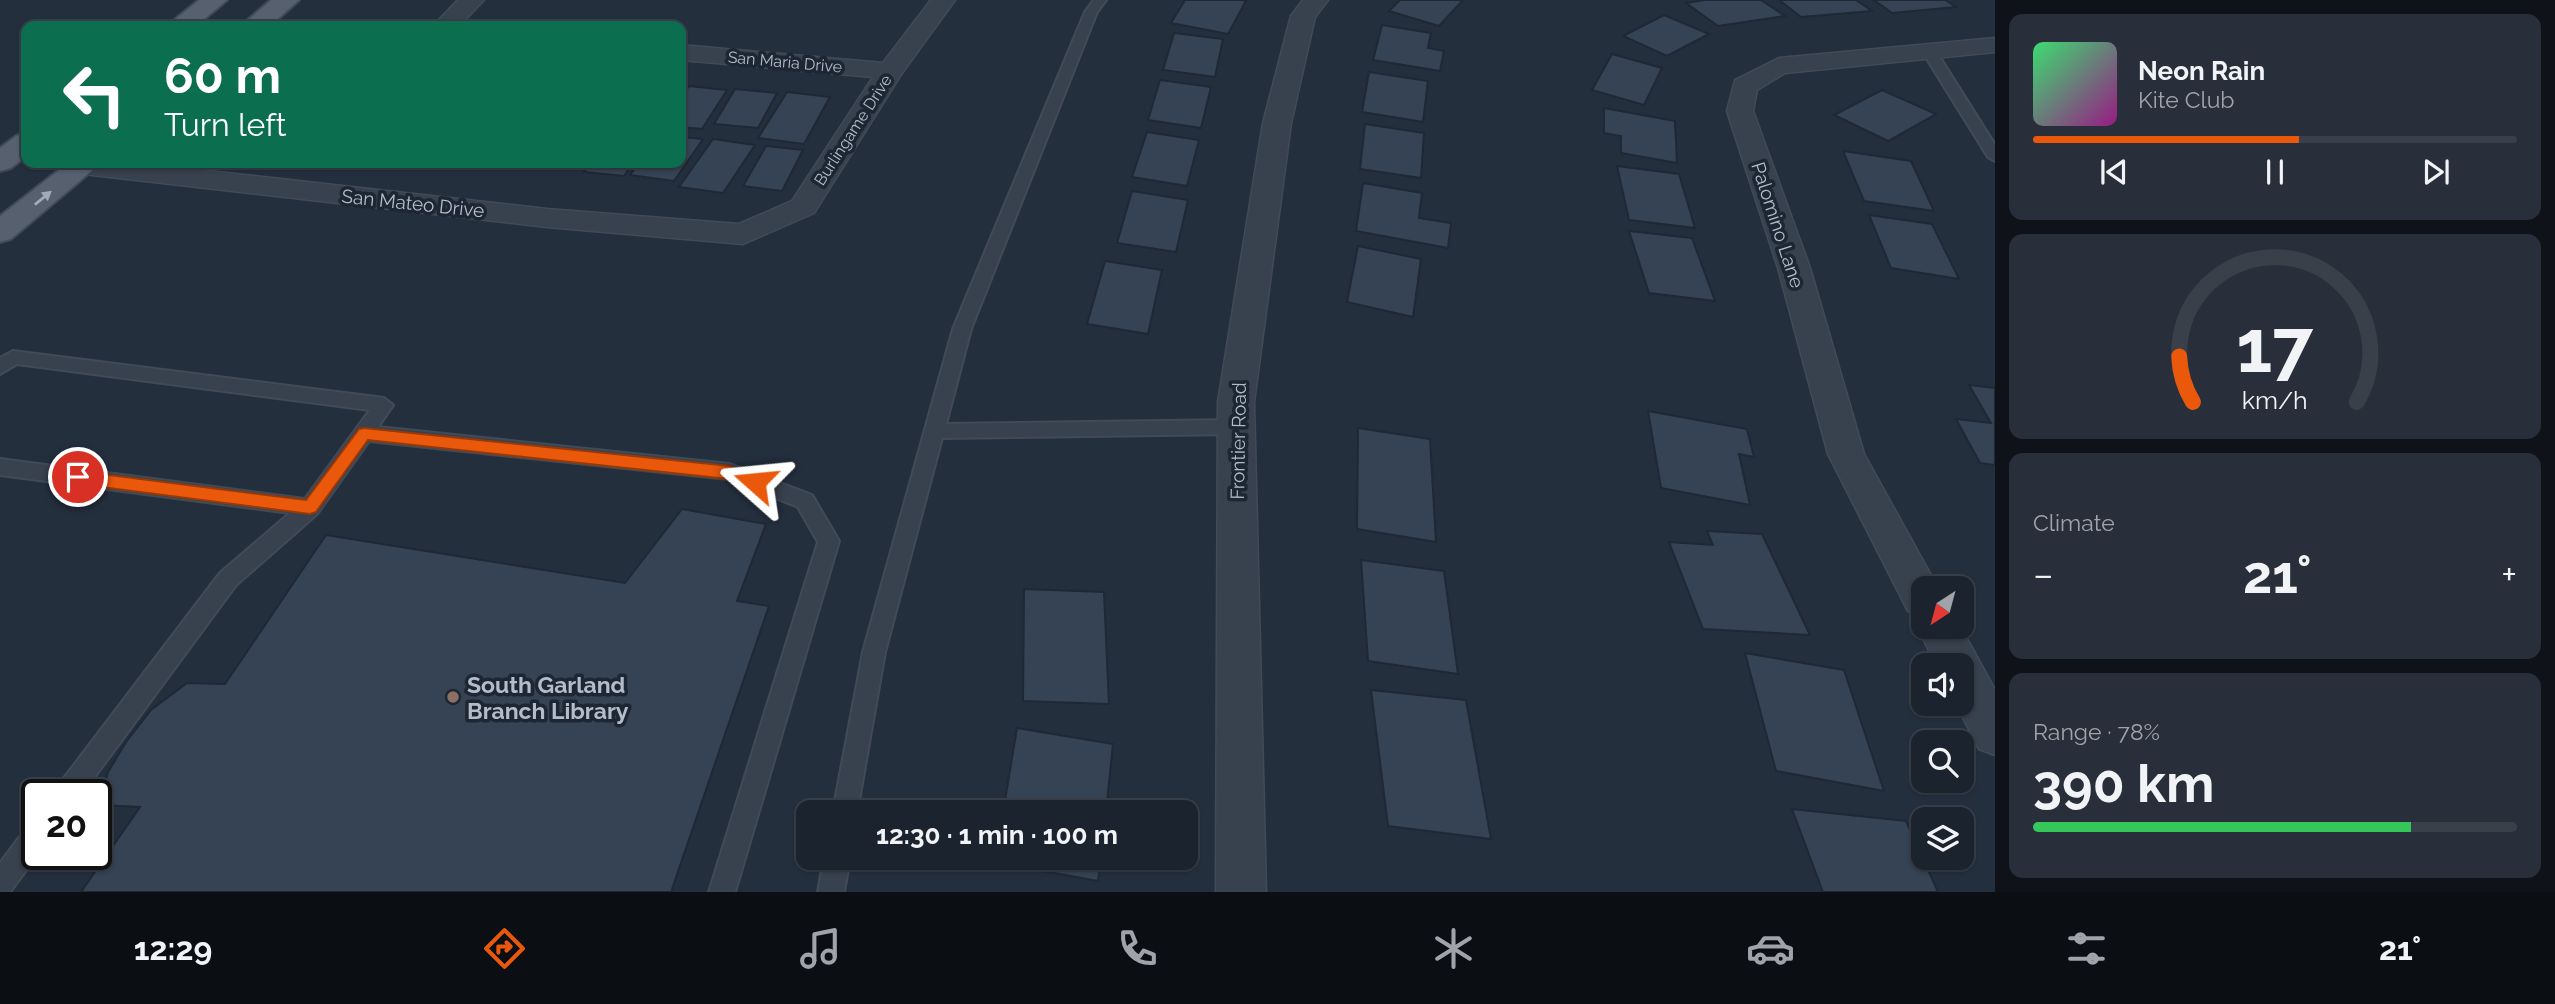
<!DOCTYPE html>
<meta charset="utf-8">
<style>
body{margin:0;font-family:Raleway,sans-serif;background:#282f3a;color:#f1f3f6;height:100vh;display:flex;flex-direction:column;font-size:26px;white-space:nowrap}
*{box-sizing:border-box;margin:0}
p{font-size:23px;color:#a0a4aa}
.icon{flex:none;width:38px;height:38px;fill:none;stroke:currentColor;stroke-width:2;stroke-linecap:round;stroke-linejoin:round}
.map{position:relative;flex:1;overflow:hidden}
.side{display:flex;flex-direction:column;gap:14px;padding:14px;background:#0f1319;width:560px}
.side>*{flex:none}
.banner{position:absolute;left:21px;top:21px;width:665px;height:147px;border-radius:14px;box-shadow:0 2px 5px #0004,0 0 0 2px #39404a;background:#0b6e4f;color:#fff;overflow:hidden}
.needle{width:46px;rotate:216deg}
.fabs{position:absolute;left:1911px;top:576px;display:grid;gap:14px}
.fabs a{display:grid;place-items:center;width:63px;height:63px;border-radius:14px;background:#1b232e;box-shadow:0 2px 5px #0004,0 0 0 2px #39404a;font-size:35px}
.speed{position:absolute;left:21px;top:779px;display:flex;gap:14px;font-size:35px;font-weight:700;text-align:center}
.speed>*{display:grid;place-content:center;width:91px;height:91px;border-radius:50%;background:#1b232e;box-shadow:0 2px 5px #0004,0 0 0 2px #39404a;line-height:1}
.speed .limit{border:4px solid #111;border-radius:10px;background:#fff;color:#111}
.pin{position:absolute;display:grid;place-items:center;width:60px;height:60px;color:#fff;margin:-30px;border:4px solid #fff;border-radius:50%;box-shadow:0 2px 7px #0007}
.me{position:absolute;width:77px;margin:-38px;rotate:288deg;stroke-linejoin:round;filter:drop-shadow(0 0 5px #0008)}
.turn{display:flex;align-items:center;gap:24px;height:147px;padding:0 28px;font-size:32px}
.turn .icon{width:91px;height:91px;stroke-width:2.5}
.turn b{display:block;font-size:49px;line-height:60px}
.big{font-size:52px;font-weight:700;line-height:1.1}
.side .widget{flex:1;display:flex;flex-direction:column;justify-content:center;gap:10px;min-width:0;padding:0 24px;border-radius:14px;background:#282f3a}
.side .dial{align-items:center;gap:0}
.dial svg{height:182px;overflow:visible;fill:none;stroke:#39404a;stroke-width:7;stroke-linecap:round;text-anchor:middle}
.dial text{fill:#f1f3f6;stroke:none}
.song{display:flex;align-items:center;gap:21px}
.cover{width:84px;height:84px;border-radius:10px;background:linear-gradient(135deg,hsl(140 70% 55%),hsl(310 70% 35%))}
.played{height:7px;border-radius:4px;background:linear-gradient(90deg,#ea580c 55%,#39404a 55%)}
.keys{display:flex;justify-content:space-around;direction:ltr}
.heat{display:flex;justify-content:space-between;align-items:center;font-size:38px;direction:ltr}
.charge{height:10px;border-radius:5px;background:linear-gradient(90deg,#34c759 78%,#39404a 0)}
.trip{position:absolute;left:796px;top:800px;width:402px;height:70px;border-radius:14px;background:#1b232e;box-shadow:0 2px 5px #0004,0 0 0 2px #39404a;font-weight:700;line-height:70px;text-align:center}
.tabs{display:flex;height:112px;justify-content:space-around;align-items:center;background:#0b0e12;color:#a0a4aa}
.tabs .icon{width:49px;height:49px}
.tabs .current{color:#ea580c}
.tabs b{font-size:32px;color:#f1f3f6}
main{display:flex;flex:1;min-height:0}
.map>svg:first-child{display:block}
</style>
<main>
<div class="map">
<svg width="1995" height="892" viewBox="0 0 1995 892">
<rect width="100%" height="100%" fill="#242f3e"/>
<!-- building -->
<g fill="#364354" stroke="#1f2835" stroke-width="2">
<polygon points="1185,0 1242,0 1246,1 1228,34 1171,23"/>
<polygon points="1400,0 1463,0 1439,26 1389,11"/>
<polygon points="1705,0 1761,0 1785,16 1718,26 1686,3"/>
<polygon points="1779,0 1856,0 1872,11 1801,17"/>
<polygon points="1874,0 1945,0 1956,7 1892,13"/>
<polygon points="1664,15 1709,34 1667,56 1623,36"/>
<polygon points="1382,25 1431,33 1428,48 1444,51 1440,71 1373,60"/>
<polygon points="1174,33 1223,39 1215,77 1163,70"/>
<polygon points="1612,54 1662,68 1644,105 1592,90"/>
<polygon points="1369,72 1428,81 1423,122 1362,112"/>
<polygon points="1160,80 1211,87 1201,128 1148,120"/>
<polygon points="689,86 727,90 702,129 681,127 681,98"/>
<polygon points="735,89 777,93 758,128 714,124"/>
<polygon points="1882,90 1936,114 1888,141 1834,115"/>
<polygon points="787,92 830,97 804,144 758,138"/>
<polygon points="1604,108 1675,121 1677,163 1621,153 1621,136 1604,133"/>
<polygon points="1365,124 1424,133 1421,178 1360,169"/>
<polygon points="1147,132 1199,140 1187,186 1132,177"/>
<polygon points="681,137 703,139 674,181 630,175 639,163 681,163"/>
<polygon points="713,139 755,145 723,193 679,187"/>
<polygon points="766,146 803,150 782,191 743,186"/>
<polygon points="1843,151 1911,161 1934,211 1864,201"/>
<polygon points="533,163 578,163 574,169 531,166"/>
<polygon points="591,163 633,163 624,176 584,172"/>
<polygon points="1617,166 1679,174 1695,228 1629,220"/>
<polygon points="1363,183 1422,193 1419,218 1451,223 1448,248 1356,231"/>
<polygon points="1132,191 1188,200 1176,252 1117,243"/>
<polygon points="1869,215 1932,224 1959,279 1891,268"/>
<polygon points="1629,231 1692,238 1715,301 1649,293"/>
<polygon points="1358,246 1421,259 1413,317 1347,302"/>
<polygon points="1105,261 1162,270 1148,334 1087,324"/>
<polygon points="1969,385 1995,388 1995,465 1980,463 1956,419 1991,423"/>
<polygon points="1648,411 1747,429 1754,457 1739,454 1750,505 1661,488"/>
<polygon points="1358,428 1430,439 1436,542 1357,529"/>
<polygon points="682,509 766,524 737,601 769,606 671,892 81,892 140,807 99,805 108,772 126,742 151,710 187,683 225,684 326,535 625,583"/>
<polygon points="1707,531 1762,534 1810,635 1703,629 1669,542 1713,545"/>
<polygon points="1361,560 1444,571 1458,674 1368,661"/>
<polygon points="1024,589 1104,592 1109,704 1023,701"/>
<polygon points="1745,653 1844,670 1884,791 1776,771"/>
<polygon points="1371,690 1466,700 1491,839 1388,826"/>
<polygon points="1017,728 1113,744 1106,812 1003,812"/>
<polygon points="1792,809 1906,821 1938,892 1823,892"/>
<polygon points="994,858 1101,858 1098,881 994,862"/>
</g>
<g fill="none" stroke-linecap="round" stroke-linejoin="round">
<defs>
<g id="lane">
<polygon points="1094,0 1106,0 1097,12 971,329 946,424 1236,420 1245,427 1236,434 942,438 885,652 857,812 833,812 863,652 953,329 1085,12"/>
<polygon points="1924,48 1934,48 1995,145 1995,161 1988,157 1922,51"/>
<polygon points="13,351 384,398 393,405 378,427 730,464 812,495 839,541 735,892 709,892 818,542 798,507 728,479 369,441 317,514 236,585 82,794 55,794 58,786 220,573 290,513 0,475 0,459 305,499 370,410 17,364 0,374 0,358"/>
<polygon points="37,823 38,854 10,892 0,892 0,863 28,826"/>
<polygon points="824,858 850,858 844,892 818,892"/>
</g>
<g id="street">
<polygon points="458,0 484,0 459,26 433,26"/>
<polygon points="931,0 955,0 902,73 814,213 743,244 547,227 83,174 73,171 69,165 139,163 547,209 739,224 792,201 873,77 681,60 681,45 883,63"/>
<polygon points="1303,0 1328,0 1315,17 1291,123 1254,402 1266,892 1216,892 1218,402 1263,123 1291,16"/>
<polygon points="1995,38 1995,52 1785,73 1757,90 1753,111 1810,268 1864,454 1938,588 1923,588 1923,626 1960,626 1995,690 1995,755 1979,749 1956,704 1962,704 1962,665 1936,665 1917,626 1922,616 1908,611 1828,454 1778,268 1727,111 1735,80 1779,58"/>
</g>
<g id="primary">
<polygon points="199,0 227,0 196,26 167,26"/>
<polygon points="271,0 299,0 270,26 241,26"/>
<polygon points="26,133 26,156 11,168 0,171 0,148 16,136"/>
<polygon points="68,163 101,163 11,239 0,242 0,216"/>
</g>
</defs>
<!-- lane casing -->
<use href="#lane" stroke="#414a57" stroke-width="4"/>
<!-- street casing -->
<use href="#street" stroke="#414a57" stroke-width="3"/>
<!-- primary casing -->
<use href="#primary" stroke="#414a57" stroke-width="4"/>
<!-- lane -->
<use href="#lane" fill="#38414e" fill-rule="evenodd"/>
<!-- street -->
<use href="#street" fill="#38414e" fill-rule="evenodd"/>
<!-- primary -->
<use href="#primary" fill="#56606e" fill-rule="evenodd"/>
</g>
<!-- one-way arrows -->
<defs><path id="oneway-solid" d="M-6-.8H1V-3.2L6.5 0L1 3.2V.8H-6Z" transform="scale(1.75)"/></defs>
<use fill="#a1aab7" href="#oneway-solid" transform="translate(43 198) rotate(-39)"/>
<!-- route -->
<polygon fill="#ea580c" stroke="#983908" stroke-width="2" points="364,428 730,466 761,478 763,482 755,488 728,479 368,440 316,512 310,514 78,484 69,477 78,471 306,500 359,429"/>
<!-- markers -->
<circle fill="#8d6e63" stroke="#1d2633" stroke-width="2.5" cx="453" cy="697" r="7"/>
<g text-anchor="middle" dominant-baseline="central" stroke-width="7" stroke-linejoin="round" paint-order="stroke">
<!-- far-street labels -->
<g font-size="16" fill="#b4bcc9" stroke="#1d2633">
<text transform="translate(785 62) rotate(5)">San Maria Drive</text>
<text transform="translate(853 130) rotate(-57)">Burlingame Drive</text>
</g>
<!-- street labels -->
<g font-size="19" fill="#b4bcc9" stroke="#1d2633">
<text transform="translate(413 203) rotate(6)">San Mateo Drive</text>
<text transform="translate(1778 225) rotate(72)">Palomino Lane</text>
<text transform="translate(1238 441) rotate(-89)">Frontier Road</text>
</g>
<!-- near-poi labels -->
<g font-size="23" font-weight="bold" fill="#b4bcc9" stroke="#1d2633" text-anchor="start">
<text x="467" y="684">South Garland<tspan x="467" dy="26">Branch Library</tspan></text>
</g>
</g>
</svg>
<div class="fabs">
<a><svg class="needle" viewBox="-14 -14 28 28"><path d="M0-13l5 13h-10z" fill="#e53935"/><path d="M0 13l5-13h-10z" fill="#a0a4aa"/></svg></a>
<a><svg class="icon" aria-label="sound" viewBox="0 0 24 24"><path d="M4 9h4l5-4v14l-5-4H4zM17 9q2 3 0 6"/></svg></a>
<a><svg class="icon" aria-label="search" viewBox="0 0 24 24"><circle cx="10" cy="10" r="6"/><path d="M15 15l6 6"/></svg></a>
<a><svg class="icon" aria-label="layers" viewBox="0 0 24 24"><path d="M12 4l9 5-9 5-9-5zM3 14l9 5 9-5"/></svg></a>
</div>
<div class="speed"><div class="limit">20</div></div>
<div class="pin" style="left:78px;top:477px;background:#d93025"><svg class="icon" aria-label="arrive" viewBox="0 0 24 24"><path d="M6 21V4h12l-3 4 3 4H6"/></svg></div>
<svg class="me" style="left:755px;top:482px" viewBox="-20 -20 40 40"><path d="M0-17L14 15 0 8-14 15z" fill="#ea580c" stroke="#fff" stroke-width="4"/></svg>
<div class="trip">12:30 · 1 min · 100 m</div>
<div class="banner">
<div class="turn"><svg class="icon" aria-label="left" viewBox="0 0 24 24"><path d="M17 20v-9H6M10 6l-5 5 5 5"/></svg><div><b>60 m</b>Turn left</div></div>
</div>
</div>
<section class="side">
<div class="widget">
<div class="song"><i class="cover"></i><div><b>Neon Rain</b><p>Kite Club</p></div></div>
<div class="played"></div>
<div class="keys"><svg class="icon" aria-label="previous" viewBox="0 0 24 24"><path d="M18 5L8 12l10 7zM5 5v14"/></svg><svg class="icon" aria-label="pause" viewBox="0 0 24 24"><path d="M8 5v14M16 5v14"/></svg><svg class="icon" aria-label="next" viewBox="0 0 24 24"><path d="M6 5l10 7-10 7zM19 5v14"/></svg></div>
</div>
<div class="widget dial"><svg viewBox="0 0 100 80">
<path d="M14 69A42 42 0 1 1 86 69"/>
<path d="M14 69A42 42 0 0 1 8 49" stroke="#ea580c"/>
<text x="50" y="56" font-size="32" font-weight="700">17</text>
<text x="50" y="72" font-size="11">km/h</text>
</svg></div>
<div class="widget"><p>Climate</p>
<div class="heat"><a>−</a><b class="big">21°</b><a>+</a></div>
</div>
<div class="widget"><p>Range · 78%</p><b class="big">390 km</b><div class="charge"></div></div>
</section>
</main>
<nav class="tabs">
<b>12:29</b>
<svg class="icon current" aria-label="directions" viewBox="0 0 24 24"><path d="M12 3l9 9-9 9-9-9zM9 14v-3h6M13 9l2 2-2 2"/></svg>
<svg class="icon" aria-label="music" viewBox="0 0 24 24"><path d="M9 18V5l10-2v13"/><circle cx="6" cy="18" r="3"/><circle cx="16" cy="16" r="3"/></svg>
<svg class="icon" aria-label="phone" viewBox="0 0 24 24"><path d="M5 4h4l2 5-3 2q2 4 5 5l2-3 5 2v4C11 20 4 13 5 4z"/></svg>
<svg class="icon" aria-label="climate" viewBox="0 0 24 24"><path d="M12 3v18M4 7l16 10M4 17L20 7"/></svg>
<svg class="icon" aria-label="car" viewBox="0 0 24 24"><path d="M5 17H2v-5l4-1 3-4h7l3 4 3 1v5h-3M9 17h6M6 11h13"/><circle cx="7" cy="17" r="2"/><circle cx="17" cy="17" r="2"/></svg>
<svg class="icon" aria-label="filters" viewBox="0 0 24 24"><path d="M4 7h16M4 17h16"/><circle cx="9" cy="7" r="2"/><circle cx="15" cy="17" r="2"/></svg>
<b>21°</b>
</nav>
